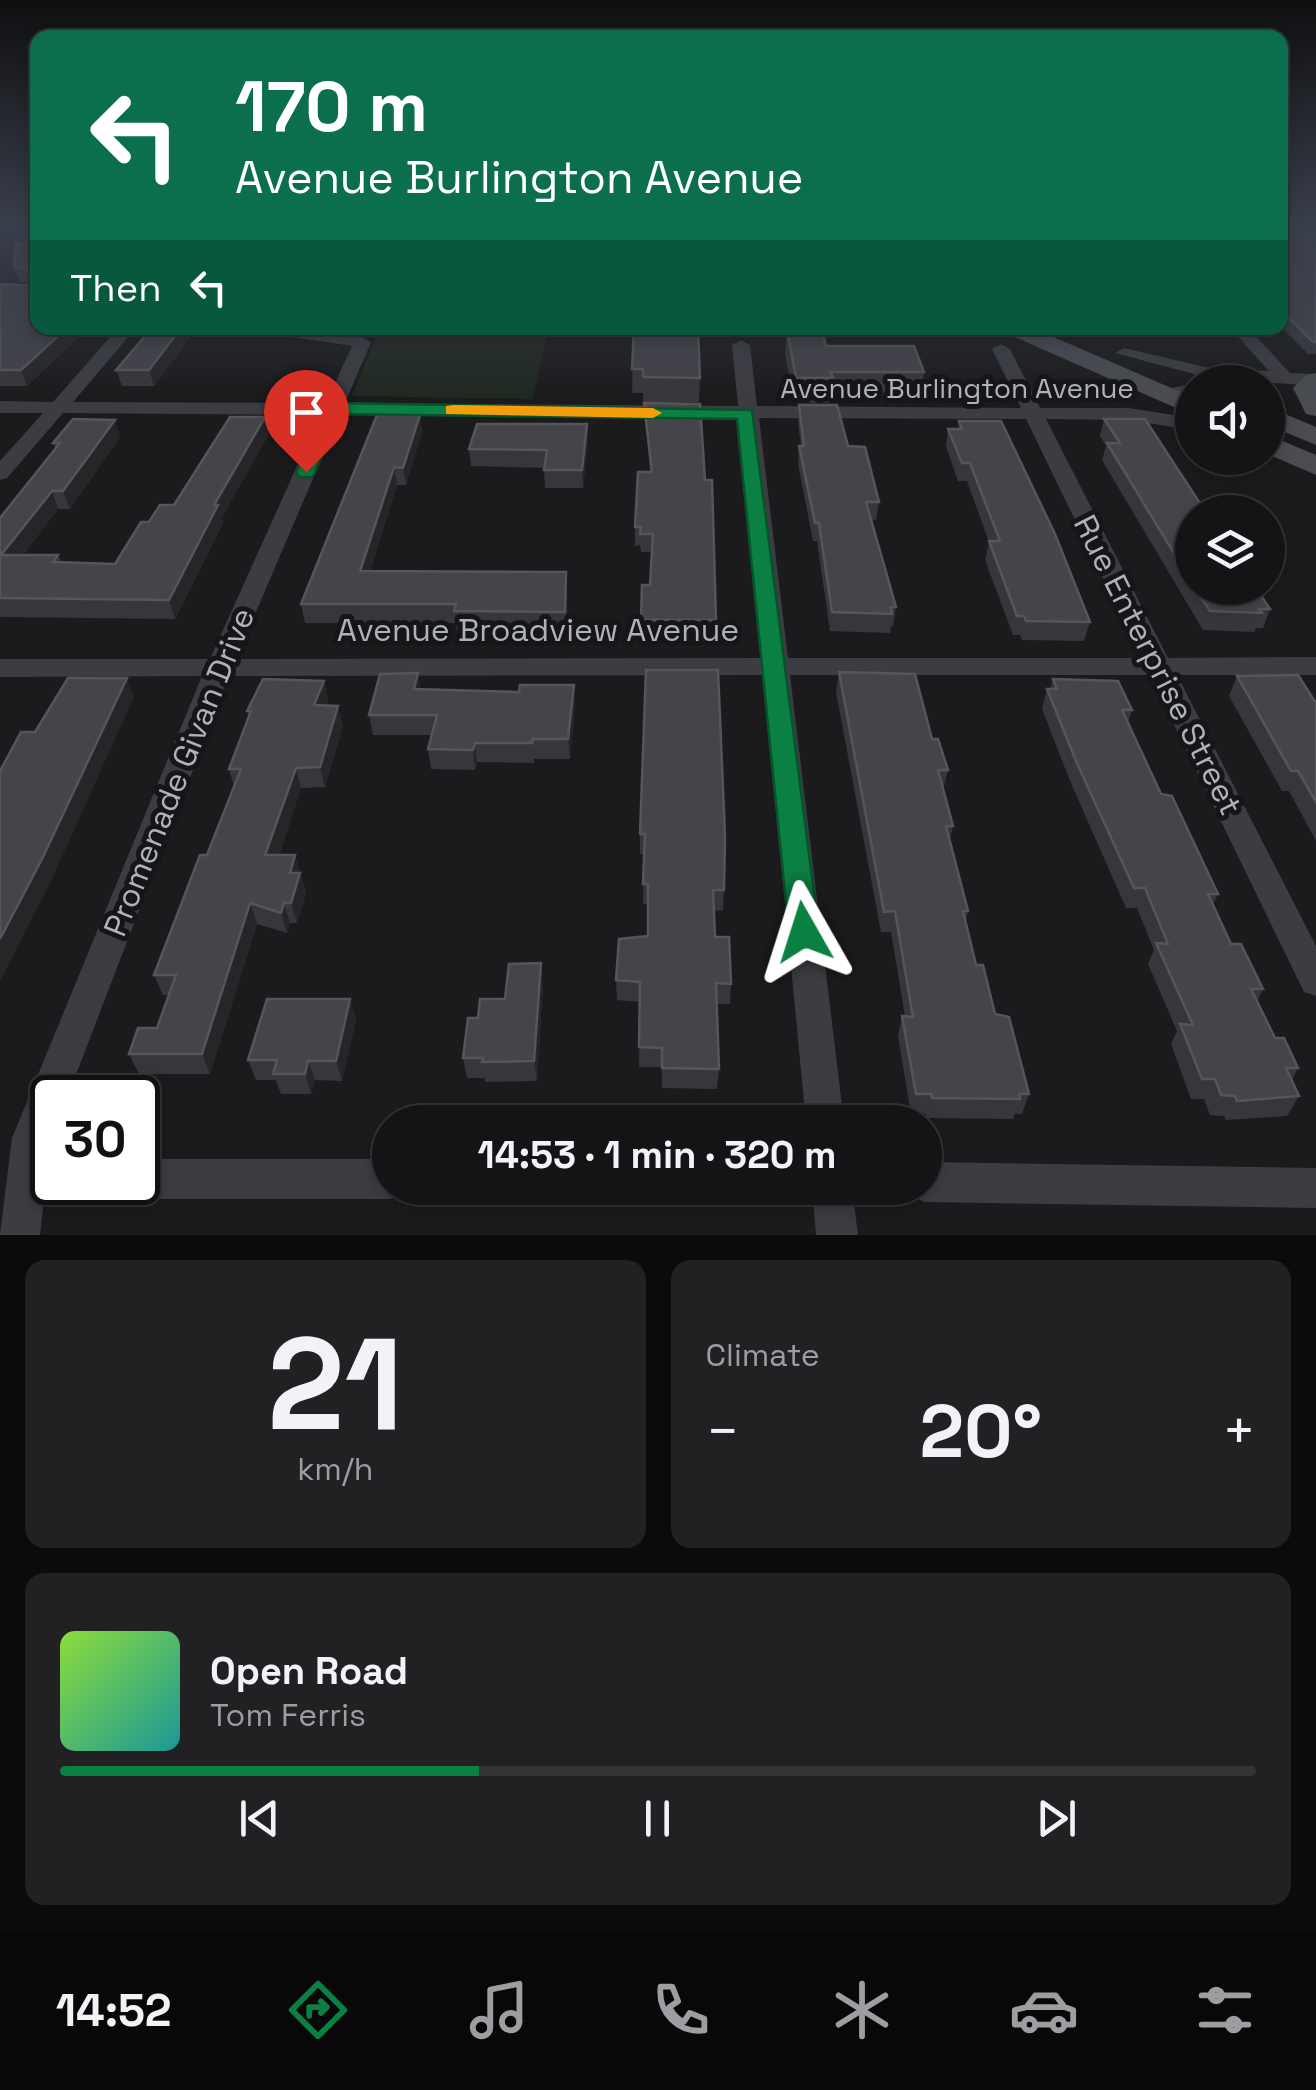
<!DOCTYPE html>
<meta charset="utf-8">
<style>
body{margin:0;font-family:"Space Grotesk",sans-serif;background:#212123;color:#f1f3f6;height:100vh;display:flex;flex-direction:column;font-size:38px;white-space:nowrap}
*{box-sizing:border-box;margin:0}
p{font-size:32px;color:#9d9ea1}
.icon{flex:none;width:55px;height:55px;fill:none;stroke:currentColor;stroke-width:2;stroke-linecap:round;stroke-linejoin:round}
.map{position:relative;height:1235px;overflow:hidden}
.side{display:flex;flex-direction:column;gap:25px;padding:25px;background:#0b0b0c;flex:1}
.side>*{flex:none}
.hud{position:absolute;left:30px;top:30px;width:1258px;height:305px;border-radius:20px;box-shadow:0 5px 15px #0003,0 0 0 2px #333335;background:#0b6e4f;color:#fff;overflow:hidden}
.controls{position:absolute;left:1175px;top:365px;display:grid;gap:20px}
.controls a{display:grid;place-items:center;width:110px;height:110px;border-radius:50%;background:#141416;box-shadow:0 5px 15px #0003,0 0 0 2px #333335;font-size:50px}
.speed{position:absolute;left:30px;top:1075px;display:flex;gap:20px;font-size:50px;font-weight:700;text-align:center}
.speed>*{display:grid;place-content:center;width:130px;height:130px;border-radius:50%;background:#141416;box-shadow:0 5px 15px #0003,0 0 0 2px #333335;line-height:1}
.speed .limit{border:5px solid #111;border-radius:15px;background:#fff;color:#111}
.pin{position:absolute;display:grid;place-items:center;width:85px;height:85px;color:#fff;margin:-102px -42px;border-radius:50% 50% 50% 0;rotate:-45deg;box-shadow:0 0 10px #0007}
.pin .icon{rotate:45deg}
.me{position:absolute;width:110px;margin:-55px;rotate:354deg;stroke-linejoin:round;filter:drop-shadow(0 0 8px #0008)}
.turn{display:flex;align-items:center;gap:35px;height:210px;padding:0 40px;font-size:45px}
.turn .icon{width:130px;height:130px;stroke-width:2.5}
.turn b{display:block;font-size:70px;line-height:85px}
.then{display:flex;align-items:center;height:95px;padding:0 40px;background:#0003;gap:20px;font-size:38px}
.big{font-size:75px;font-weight:700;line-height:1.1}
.side .widget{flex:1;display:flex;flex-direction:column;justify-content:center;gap:15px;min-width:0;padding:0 35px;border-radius:20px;background:#212123}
.side .dial{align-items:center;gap:0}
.dial b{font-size:130px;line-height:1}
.song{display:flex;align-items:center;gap:30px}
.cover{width:120px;height:120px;border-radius:15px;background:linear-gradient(135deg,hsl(90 70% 55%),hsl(180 70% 35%))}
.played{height:10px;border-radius:5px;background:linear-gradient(90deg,#0b8043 35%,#333335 35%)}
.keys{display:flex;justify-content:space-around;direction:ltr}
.heat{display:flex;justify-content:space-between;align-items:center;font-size:55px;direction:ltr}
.side .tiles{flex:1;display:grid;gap:25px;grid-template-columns:1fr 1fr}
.widget:last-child{grid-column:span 2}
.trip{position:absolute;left:372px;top:1105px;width:570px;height:100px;border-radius:50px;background:#141416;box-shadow:0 5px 15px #0003,0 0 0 2px #333335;font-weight:700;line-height:100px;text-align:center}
.tab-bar{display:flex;height:160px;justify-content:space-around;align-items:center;background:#080809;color:#9d9ea1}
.tab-bar .icon{width:70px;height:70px}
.tab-bar .on{color:#0b8043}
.tab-bar b{font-size:45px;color:#f1f3f6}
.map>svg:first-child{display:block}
</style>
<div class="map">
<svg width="1316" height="1235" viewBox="0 0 1316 1235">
<rect width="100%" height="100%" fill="#1b1b1d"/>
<!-- green -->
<polygon fill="#202821" points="380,328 549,328 532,399 352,396"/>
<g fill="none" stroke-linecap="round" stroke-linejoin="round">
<!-- street -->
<g fill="#3c3d42" fill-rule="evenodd">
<path d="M118 328H136L73 402 326 403 352 346 267 333 258 328H299L362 337 371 342 345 403 738 406 732 345 741 340 750 345 757 406 1021 408 992 349 1001 344 1010 349 1040 408H1129L1192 418V430L1129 420 1046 419 1168 658 1316 657V675H1177L1316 946V996L1304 992 1150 675H790L844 1122H806L763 675 229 676 67 1098H52L49 1158H52V1182H70L66 1192 44 1198 40 1235H0L12 1138 202 676 0 677V659H210L320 415 63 413 7 478 0 480V461L43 413H0V401L53 402ZM340 415 739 417 762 658 236 659ZM759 418 1026 419 1142 658H788Z"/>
<polygon points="1230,328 1248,328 1290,373 1316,374 1316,386 1209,378 1115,353 1124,348 1209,368 1269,371"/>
<polygon points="1192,384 1192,396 1167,400 1158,394 1160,390"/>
<polygon points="138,1159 390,1159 390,1188 407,1188 404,1193 390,1199 138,1199 124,1193 119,1182 138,1182"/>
<polygon points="925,1162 1316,1168 1316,1208 925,1202 911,1196 907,1188 925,1188"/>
<polygon points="812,1188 852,1188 858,1235 816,1235"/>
</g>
<!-- secondary -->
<g fill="#4a4c52" fill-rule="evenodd">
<polygon points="1002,328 1033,328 1192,397 1192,415 1006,333"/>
<polygon points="1316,373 1316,416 1306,414 1293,388 1307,375"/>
<polygon points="1268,407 1316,427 1316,445 1268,425"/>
<polygon points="1268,435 1316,455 1316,475 1268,454"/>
</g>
</g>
<!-- wall -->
<g fill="#37373b">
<polygon points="1280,225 1316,225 1316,354 1308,354 1280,326"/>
<polygon points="38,245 38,328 88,328 27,386 0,386 0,284 35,286 36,284 19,281 14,267"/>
<polygon points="634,328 700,378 699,402 643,402 643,393 632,393"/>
<polygon points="787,330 826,346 924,372 920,396 831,396 830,403 794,403 785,353"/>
<polygon points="191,336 154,386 122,386 116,370"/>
<polygon points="644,403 705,480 716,620 716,639 641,639 642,585 650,585 652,552 641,552 640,545 635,546 635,527 650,472"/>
<polygon points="799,405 848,446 879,502 876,520 871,520 896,607 893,626 891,626 890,633 830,631 817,541 813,541 798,464 799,446 801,446 798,422"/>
<polygon points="420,415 422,432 406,485 397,485 370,571 567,591 566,631 457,631 456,623 305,623 301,604"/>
<polygon points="1104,419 1192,512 1192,588 1256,588 1270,609 1263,628 1256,628 1254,632 1203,630 1102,460 1106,446 1100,436"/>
<polygon points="959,421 1090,622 1084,641 1022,640 1020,635 1013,635 985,560 989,542 967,481 958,481 946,446 948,429 958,429"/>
<polygon points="269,434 222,517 223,523 175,619 0,617 0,518 55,449 53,443 120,437 70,509 58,509 23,555 58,555 61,562 115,564 149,522"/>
<polygon points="588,441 583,488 545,488 544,468 471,466 469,449"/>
<polygon points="646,670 724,890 723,910 714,911 715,937 731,984 730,1004 716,1004 719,1069 717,1089 662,1088 662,1067 639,1067 640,1002 617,1000 616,980 648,936 648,905 643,904 644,855 640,854 640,834"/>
<polygon points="839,672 932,739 948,770 943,790 953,826 950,839 968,911 966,921 976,965 1029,1094 1022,1114 1015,1114 1013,1119 926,1118 926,1114 911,1114 898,1036 902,1016 905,1016 891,932 881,932 836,692"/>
<polygon points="418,673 420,689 575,705 570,759 534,759 534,763 477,762 475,770 431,769 428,749 432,735 373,735 369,715"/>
<polygon points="1237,676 1316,703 1316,841 1289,791 1282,791 1229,696"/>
<polygon points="1053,679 1132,710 1128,722 1161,794 1218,894 1213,905 1231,944 1263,989 1257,1001 1275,1038 1298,1068 1292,1080 1299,1096 1287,1116 1226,1120 1224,1116 1210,1115 1204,1099 1191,1099 1171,1044 1177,1031 1148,964 1154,950 1137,908 1126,908 1070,781 1042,709 1047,689 1050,689"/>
<polygon points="324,681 328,701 326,705 343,726 325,787 301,788 279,855 295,855 301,875 306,893 297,923 290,923 287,933 257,924 210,1074 139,1074 129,1054 157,1028 169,995 163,995 154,975 207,855 234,786 229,769 249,716 247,711"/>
<polygon points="543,983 537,1081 485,1082 485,1078 467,1078 463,1058 478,1018 505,999"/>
<polygon points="350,999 356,1019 342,1081 315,1080 311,1094 281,1094 276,1080 256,1080 248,1060"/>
</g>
<!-- shaded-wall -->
<g fill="#262629">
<polygon points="67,328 88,328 27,386 21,370"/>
<polygon points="181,328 188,328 191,336 154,386 149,370"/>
<polygon points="420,415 422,432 406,485 403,468"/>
<polygon points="265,417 269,434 222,517 223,523 175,619 169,600 214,505"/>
<polygon points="115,420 120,437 70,509 63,491"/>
<polygon points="587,424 588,441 583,488 582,470"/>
<polygon points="394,467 397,485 364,590 360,571"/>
<polygon points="52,491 58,509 9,573 1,555"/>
<polygon points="566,572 567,591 566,631 565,612"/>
<polygon points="418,673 421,693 414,689"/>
<polygon points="127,678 134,697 52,879 0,982 0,939"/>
<polygon points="324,681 328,701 318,725 314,705"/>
<polygon points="574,685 575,705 570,759 568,739"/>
<polygon points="338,706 343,726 325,787 320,767"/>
<polygon points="475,743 477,762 475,770 473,750"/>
<polygon points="296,768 301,788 272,875 265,855"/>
<polygon points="295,855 306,893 297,923 291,903 290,873"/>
<polygon points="250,903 257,924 210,1074 202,1054"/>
<polygon points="284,903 290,923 287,933 281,913"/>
<polygon points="541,963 543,983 537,1081 534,1061"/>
<polygon points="350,999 356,1019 342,1081 336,1061"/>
<polygon points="308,1061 315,1080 311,1094 305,1074"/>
</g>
<!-- building -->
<g fill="#444449" stroke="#54565b" stroke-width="2.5">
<polygon points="1280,225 1316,225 1316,342 1313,342 1280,309"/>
<polygon points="16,243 38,245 38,328 67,328 21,370 0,370 0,284 35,286 36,271 14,267"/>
<polygon points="152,328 181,328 149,370 116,370"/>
<polygon points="634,328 698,328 700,378 643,377 643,369 632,369"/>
<polygon points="787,330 822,330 826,346 914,346 924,372 831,372 833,378 796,378"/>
<polygon points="644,403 700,404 705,480 712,480 716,620 641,620 642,585 650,585 653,534 640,534 641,527 635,527 638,472 652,472"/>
<polygon points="799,405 837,405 848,446 865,447 879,502 866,502 896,607 891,607 892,614 832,612 819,523 815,523 799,446 804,446"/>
<polygon points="377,415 420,415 403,468 394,467 360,571 566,572 565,612 454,611 456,604 301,604"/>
<polygon points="230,417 265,417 214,505 218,505 169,600 0,598 0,518 60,443 53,443 73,419 115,420 63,491 52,491 1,555 58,555 53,562 115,564 141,522 149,522 160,505 174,505"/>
<polygon points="1104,419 1145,419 1203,508 1212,508 1214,512 1192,512 1192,583 1107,443 1120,443"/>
<polygon points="959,421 1001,421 1055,534 1090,622 1026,621 1024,616 1017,616 989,541 1000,541 970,463 962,463 948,429 962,429"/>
<polygon points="477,424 587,424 582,470 544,470 547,450 469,449"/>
<polygon points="1195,588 1256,588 1270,609 1259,609 1262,613 1210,611"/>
<polygon points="646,670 718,670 725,836 724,890 713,890 715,937 729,937 731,984 716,983 719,1069 662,1068 662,1048 639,1047 640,982 616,980 619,939 648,936 648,884 643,884 645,834 640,834"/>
<polygon points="839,672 915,674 932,739 938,739 948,770 938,770 953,826 946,826 968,911 963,911 976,965 983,965 995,1014 1009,1017 1029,1094 1019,1094 1020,1099 932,1098 931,1094 916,1094 902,1016 913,1017 895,911 884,912"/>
<polygon points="418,673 414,689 519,692 520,685 574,685 568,739 533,739 532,743 475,743 473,750 428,749 437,715 369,715 380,674"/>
<polygon points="1298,675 1316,703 1316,802 1298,771 1291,771 1237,676"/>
<polygon points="68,678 127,678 42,859 0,939 0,771 21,732 35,732"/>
<polygon points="263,679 324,681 314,705 338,706 320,767 296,768 265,855 295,855 290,873 300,873 291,903 284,903 281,913 250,903 202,1054 129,1054 138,1028 157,1028 176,975 154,975 200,855 207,855 241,769 229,769 251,711 247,711"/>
<polygon points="1053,679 1118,681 1132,710 1122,710 1161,794 1172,796 1218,894 1208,894 1231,944 1241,944 1263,989 1251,989 1275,1038 1284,1038 1298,1068 1286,1068 1299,1096 1237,1101 1235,1096 1221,1095 1215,1079 1202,1079 1180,1024 1193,1025 1156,943 1168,944 1145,888 1134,888 1076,761 1047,689 1057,689"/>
<polygon points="541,963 534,1061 482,1062 483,1058 463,1058 468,1018 478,1018 480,999 505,999 509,964"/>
<polygon points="267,999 350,999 336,1061 308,1061 305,1074 273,1074 277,1060 248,1060"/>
</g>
<!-- sky -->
<linearGradient id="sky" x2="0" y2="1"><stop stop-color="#0f0f10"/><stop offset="0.57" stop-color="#393f4c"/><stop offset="1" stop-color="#393f4c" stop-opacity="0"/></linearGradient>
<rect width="1316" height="398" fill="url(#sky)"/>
<!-- route -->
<polygon fill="#0b8043" stroke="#07532c" stroke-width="2.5" points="334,403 752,410 819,932 815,941 804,945 793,941 789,932 737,419 340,414 315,472 312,477 299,477 296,472 325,408"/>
<!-- slow -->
<polygon fill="#f59e0b" points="453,405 653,408 662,413 653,418 446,414 446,406"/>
<g text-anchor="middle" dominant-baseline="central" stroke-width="10" stroke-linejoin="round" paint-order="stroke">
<!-- far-street labels -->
<g font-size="28" fill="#adb2bc" stroke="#161618">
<text x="957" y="388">Avenue Burlington Avenue</text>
</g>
<!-- street labels -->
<g font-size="32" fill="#adb2bc" stroke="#161618">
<text x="538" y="630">Avenue Broadview Avenue</text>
<text transform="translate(1158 665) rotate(63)">Rue Enterprise Street</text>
<text transform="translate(179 772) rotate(-68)">Promenade Givan Drive</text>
</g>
</g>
</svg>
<div class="controls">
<a><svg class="icon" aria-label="sound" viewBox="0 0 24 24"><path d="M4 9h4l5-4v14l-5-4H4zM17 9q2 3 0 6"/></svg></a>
<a><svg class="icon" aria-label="layers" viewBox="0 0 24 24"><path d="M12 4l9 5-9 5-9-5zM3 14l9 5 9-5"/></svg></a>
</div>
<div class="speed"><div class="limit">30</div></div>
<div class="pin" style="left:306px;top:472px;background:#d93025"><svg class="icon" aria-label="arrive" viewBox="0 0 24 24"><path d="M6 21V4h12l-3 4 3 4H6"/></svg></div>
<svg class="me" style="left:804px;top:932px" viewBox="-20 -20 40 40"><path d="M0-17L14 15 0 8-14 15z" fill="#0b8043" stroke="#fff" stroke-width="4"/></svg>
<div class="trip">14:53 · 1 min · 320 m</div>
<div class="hud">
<div class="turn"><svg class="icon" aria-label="left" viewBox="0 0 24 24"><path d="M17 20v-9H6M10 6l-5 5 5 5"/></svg><div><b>170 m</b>Avenue Burlington Avenue</div></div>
<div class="then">Then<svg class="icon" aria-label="left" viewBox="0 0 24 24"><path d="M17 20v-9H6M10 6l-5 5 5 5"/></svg></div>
</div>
</div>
<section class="side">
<div class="tiles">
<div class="widget dial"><b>21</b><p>km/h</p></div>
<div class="widget"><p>Climate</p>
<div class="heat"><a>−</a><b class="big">20°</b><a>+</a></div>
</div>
<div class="widget">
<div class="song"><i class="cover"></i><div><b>Open Road</b><p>Tom Ferris</p></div></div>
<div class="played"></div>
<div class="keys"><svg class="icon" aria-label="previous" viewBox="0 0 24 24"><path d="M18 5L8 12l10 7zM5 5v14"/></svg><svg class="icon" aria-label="pause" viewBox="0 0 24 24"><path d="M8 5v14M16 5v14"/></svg><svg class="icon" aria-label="next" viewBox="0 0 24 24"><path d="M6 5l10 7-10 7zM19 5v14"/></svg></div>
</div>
</div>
</section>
<nav class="tab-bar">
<b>14:52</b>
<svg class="icon on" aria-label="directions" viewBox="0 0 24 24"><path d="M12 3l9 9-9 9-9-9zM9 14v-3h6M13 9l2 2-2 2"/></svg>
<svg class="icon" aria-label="music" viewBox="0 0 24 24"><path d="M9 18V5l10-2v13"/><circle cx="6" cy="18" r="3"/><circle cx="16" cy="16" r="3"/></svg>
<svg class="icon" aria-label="phone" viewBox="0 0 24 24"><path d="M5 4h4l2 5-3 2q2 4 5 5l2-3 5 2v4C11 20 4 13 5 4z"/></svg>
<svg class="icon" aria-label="climate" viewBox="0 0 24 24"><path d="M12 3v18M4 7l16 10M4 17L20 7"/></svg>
<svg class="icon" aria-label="car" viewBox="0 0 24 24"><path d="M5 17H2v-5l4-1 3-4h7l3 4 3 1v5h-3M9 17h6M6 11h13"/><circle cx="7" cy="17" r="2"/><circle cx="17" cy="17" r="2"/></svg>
<svg class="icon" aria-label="filters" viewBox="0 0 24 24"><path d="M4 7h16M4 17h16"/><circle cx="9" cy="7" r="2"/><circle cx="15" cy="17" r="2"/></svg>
</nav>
